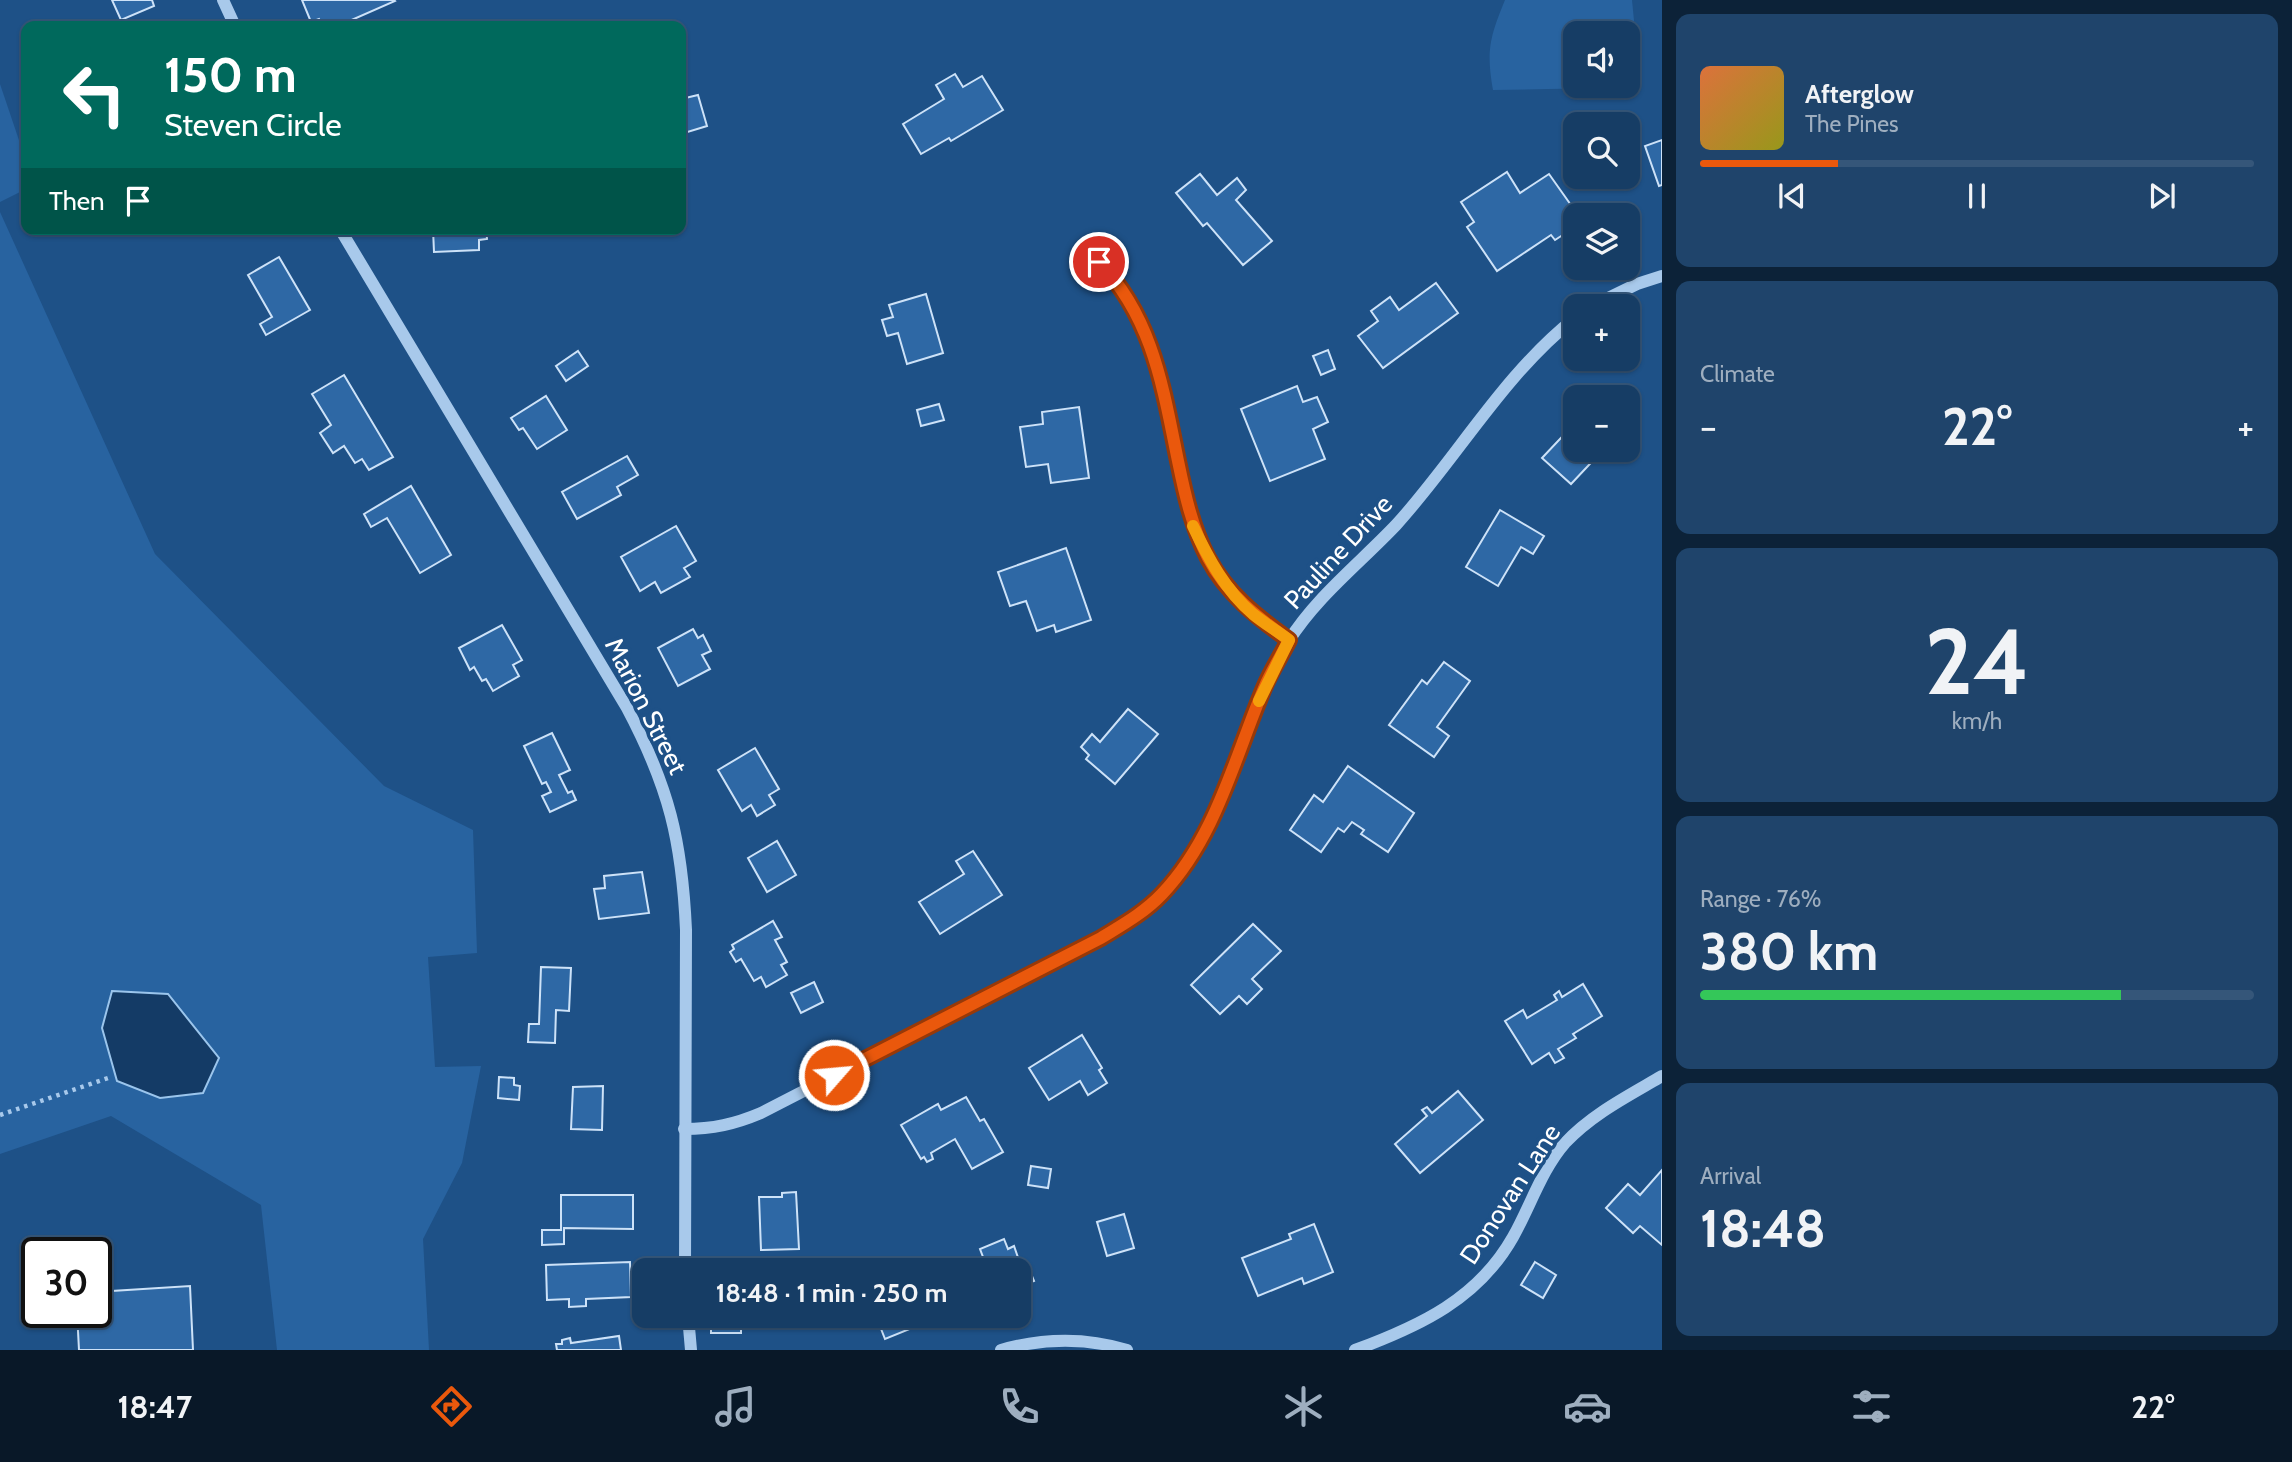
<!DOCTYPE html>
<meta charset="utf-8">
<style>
body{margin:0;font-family:Cabin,sans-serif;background:#1f446b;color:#f1f3f6;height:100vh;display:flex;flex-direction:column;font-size:26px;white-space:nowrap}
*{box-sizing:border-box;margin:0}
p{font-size:23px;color:#9eaebf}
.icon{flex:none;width:38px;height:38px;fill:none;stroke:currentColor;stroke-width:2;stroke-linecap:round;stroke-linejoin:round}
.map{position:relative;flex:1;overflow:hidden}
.sheet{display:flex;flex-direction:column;gap:14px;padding:14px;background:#0c2238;width:630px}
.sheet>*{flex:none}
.banner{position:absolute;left:21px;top:21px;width:665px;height:214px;border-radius:14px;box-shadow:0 2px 5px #0004,0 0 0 2px #355679;background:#00695c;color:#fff;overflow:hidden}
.controls{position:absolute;left:1563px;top:21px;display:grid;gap:14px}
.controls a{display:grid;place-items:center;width:77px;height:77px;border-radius:14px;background:#163d65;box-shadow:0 2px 5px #0004,0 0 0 2px #355679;font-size:35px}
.speed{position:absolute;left:21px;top:1237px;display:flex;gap:14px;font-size:35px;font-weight:700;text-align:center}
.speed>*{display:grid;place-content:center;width:91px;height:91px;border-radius:50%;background:#163d65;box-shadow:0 2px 5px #0004,0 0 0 2px #355679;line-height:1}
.speed .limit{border:4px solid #111;border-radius:10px;background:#fff;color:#111}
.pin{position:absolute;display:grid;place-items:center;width:60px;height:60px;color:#fff;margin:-30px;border:4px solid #fff;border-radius:50%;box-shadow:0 2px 7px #0007}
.me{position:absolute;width:77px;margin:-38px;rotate:63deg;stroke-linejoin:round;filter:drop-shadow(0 0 5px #0008)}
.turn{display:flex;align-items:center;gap:24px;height:147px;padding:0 28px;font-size:32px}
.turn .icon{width:91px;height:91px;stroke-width:2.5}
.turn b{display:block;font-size:49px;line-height:60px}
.then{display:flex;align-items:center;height:66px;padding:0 28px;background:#0003;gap:14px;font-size:26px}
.big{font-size:52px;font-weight:700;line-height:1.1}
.sheet .widget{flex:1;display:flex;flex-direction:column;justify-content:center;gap:10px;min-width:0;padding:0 24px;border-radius:14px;background:#1f446b}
.sheet .dial{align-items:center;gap:0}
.dial b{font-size:91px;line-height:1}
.song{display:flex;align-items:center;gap:21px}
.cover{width:84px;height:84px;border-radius:10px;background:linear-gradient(135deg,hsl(20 70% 55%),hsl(60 70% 35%))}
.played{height:7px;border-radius:4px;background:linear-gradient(90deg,#ea580c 25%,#355679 25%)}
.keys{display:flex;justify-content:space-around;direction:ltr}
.heat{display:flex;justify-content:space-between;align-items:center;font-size:38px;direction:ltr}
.charge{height:10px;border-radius:5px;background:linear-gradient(90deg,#34c759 76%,#355679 0)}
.trip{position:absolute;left:632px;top:1258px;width:399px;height:70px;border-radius:14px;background:#163d65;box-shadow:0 2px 5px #0004,0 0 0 2px #355679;font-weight:700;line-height:70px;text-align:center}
.dock{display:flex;height:112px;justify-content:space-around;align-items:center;background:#091828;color:#9eaebf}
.dock .icon{width:49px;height:49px}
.dock .on{color:#ea580c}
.dock b{font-size:32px;color:#f1f3f6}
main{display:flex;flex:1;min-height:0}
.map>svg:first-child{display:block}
</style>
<main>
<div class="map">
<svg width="1662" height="1350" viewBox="0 0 1662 1350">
<rect width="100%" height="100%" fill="#1e5187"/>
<!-- green -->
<g fill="#2863a0">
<path d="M1505 0H1632L1635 31 1633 76 1628 78V33H1575V86H1606L1599 88 1493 90C1486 50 1490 37 1505 0Z"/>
<polygon points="0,84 26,161 26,189 0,202"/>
<polygon points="0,212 155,554 384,786 473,830 477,953 428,957 435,1067 481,1066 462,1163 423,1239 429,1350 277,1350 261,1205 111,1116 0,1154"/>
</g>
<!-- water -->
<polygon fill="#143b66" stroke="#9bc5ec" stroke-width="2" points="112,991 168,994 219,1058 203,1093 160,1098 117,1081 102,1028"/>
<!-- building -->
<g fill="#2e68a5" stroke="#cde2f8" stroke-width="2">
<polygon points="112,0 152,0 154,6 121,20"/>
<polygon points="302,0 394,0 395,1 338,26 323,26 319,19 311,22"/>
<polygon points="955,74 963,87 982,76 1003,110 951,141 949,138 921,154 903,124 944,99 936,85"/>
<polygon points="698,95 707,126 681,134 681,99"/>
<polygon points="1662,140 1662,185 1659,186 1645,146"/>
<polygon points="1507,172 1520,193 1549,174 1578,215 1575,215 1575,227 1555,240 1551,235 1497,271 1467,227 1474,222 1461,202"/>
<polygon points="1200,174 1217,195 1237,178 1246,190 1236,200 1272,241 1243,265 1207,223 1203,226 1176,193"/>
<polygon points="433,229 486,229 487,239 479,240 479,250 434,252"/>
<polygon points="279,257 310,310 266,335 260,324 272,317 248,275"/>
<polygon points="1436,283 1458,313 1383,368 1358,336 1378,321 1371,311 1390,297 1399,310"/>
<polygon points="926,294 943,353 907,364 898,333 887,336 882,320 893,317 889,305"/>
<polygon points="1328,350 1335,369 1321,375 1313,356"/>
<polygon points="578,351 588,366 566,381 556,366"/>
<polygon points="344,375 393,457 369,470 362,459 355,463 344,446 333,453 320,433 331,425 312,394"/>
<polygon points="1297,386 1303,402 1317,397 1328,422 1313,429 1325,459 1270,481 1241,409"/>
<polygon points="546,396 567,430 537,449 523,428 519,430 511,418"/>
<polygon points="939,404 944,420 921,426 917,410"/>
<polygon points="1079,407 1089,478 1051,483 1048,464 1026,467 1020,427 1043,424 1042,412"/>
<polygon points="1575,423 1575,450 1603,450 1571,484 1542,458"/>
<polygon points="627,456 638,475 617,487 621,495 577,519 562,492"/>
<polygon points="411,486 451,555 420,573 387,518 371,527 364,514"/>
<polygon points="1500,510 1544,536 1533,554 1521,547 1498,586 1466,567"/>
<polygon points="676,526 696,561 684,568 690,577 661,593 655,582 640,591 621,557"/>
<polygon points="1066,548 1091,620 1056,632 1054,625 1037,631 1026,601 1010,606 998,572"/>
<polygon points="502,625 522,660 513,665 519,676 493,691 486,679 482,681 474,667 470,670 459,648"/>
<polygon points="693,629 698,638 703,635 711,651 702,655 710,669 678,686 658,648"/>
<polygon points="1444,662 1470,681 1437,727 1449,736 1434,757 1389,725 1422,680 1427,684"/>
<polygon points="1128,709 1158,734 1115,784 1086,759 1089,755 1081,747 1092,734 1100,742"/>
<polygon points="552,733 570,770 559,775 568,793 572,791 576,800 550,812 542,796 551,792 546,782 542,784 524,746"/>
<polygon points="755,748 779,789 769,795 775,805 757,816 751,805 742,811 718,770"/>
<polygon points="1348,766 1414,813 1388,852 1361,834 1364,830 1352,822 1344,832 1338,828 1321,852 1290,830 1314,795 1323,802"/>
<polygon points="777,841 796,875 767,892 748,858"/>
<polygon points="973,851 1002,895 940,934 919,902 964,874 956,861"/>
<polygon points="642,872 649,913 599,919 594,889 605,888 604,876"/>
<polygon points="773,921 782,937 775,940 787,962 781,965 787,975 766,987 761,977 754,981 741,959 736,962 730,952 734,949 732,945"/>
<polygon points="1253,924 1281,951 1252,979 1262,989 1247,1004 1239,996 1220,1014 1191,985"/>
<polygon points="541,967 571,968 569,1011 556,1010 555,1043 528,1042 529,1024 539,1024"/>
<polygon points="814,982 823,1002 801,1013 791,993"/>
<polygon points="1583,984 1602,1016 1573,1034 1576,1038 1558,1049 1564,1058 1555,1063 1549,1053 1532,1064 1505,1021 1523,1010 1527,1018 1557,1000 1554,995 1559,991 1562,997"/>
<polygon points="1082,1035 1102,1068 1099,1070 1107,1083 1088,1095 1080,1081 1049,1100 1029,1068"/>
<polygon points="499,1077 514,1078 514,1085 520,1086 519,1100 498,1098"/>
<polygon points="603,1086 602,1130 571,1129 573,1087"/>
<polygon points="1458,1091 1483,1120 1420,1173 1395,1144 1427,1116 1422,1110 1427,1107 1432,1113"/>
<polygon points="966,1097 980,1121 984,1119 1003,1152 972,1169 955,1139 931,1153 933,1159 927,1162 924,1157 921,1159 901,1125 938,1104 941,1110"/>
<polygon points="1031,1166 1051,1169 1048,1188 1028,1185"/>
<polygon points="1662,1170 1662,1245 1640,1226 1633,1233 1606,1208 1628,1184 1640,1195"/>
<polygon points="796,1192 799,1249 761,1250 759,1197 782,1197 782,1193"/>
<polygon points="561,1195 633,1195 633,1229 564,1228 564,1244 542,1245 542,1230 561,1230"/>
<polygon points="1124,1214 1134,1248 1107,1256 1097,1222"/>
<polygon points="1314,1224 1333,1272 1304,1284 1302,1278 1258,1296 1242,1258 1291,1239 1289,1234"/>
<polygon points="1004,1239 1008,1249 1014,1246 1021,1266 1027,1264 1034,1281 1018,1287 1018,1270 974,1270 970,1262 983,1257 980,1249"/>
<polygon points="630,1262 631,1297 586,1299 586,1306 569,1307 569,1299 547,1300 546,1265"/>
<polygon points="1535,1262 1556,1275 1543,1298 1521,1285"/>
<polygon points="190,1286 193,1350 79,1350 77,1312 96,1312 96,1292"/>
<rect x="711" y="1316" width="30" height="17"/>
<polygon points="876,1316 919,1316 922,1324 885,1339"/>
<polygon points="619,1336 621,1350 557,1350 556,1344 562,1344 562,1340 570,1338 571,1343"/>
</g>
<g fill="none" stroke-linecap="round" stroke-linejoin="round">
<!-- path -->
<polyline stroke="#a8c9eb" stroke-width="4.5" stroke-dasharray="3.5 5" stroke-linecap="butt" points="0,1115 111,1077"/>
<!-- minor -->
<g stroke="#a8c9eb" stroke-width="12">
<polyline points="223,0 235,26"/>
<path d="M340 229 627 708C669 787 682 841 686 930L685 1270"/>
<path d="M1087 249C1111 274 1133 300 1146 331 1180 414 1168 517 1228 589 1246 609 1267 624 1289 640"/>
<polyline points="1592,306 1637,284 1662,276"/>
<path d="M684 1129C713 1129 735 1124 761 1113L1101 938C1122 926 1143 913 1161 895 1229 826 1239 723 1288 642 1316 597 1360 563 1396 525 1457 458 1503 375 1575 318"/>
<polyline points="688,1316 691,1350"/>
<path d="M1001 1350C1043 1338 1085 1337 1127 1350"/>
<path d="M1355 1350C1420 1326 1478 1299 1513 1237 1530 1207 1542 1169 1565 1143 1592 1114 1628 1096 1662 1076"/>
</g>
</g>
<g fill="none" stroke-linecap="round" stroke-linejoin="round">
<defs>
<path id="route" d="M834 1075 1101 938C1122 925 1144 913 1162 894 1216 837 1234 759 1264 688 1271 671 1281 656 1289 640 1257 617 1227 594 1208 558 1192 527 1185 495 1178 461 1163 388 1153 318 1099 262"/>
</defs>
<!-- route casing -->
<use href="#route" stroke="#983908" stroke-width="18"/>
<!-- route -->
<use href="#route" stroke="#ea580c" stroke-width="12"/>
<!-- slow -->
<path stroke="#f59e0b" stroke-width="12" d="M1193 526C1208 558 1225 590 1253 614 1264 623 1277 631 1289 640L1259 701"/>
</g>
<g text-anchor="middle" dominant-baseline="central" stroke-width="7" stroke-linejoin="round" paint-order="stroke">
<!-- street labels -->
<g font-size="26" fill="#fff" stroke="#1e5187">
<text transform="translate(1338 552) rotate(-47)">Pauline Drive</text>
<text transform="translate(646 706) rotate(63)">Marion Street</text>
<text transform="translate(1510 1194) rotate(-57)">Donovan Lane</text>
</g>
</g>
</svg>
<div class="controls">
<a><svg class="icon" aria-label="sound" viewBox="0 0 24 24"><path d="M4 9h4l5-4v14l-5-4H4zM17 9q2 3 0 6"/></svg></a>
<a><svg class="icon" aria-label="search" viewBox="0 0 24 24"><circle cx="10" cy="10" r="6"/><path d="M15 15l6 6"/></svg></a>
<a><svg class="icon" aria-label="layers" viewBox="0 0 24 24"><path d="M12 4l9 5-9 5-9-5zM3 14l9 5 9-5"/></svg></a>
<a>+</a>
<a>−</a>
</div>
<div class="speed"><div class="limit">30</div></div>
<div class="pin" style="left:1099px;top:262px;background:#d93025"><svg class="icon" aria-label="arrive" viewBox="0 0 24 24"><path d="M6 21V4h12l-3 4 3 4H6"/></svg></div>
<svg class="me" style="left:834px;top:1075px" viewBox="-20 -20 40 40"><circle r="17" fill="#ea580c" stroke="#fff" stroke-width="3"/><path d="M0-11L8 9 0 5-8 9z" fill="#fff"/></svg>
<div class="trip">18:48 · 1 min · 250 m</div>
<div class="banner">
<div class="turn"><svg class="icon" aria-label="left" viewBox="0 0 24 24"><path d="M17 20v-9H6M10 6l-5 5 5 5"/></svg><div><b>150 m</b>Steven Circle</div></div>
<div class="then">Then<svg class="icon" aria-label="arrive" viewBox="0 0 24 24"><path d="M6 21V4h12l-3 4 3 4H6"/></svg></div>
</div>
</div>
<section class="sheet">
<div class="widget">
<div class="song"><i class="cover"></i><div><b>Afterglow</b><p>The Pines</p></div></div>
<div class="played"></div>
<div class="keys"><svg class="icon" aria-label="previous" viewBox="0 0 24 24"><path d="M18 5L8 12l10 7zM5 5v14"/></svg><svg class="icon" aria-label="pause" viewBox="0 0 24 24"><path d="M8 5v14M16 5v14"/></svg><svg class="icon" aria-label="next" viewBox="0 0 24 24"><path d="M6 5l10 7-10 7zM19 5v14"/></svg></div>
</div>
<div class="widget"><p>Climate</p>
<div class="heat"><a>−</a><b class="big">22°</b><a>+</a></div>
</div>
<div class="widget dial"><b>24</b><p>km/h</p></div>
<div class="widget"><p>Range · 76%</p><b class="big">380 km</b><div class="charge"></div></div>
<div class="widget"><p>Arrival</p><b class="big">18:48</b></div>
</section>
</main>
<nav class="dock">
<b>18:47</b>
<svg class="icon on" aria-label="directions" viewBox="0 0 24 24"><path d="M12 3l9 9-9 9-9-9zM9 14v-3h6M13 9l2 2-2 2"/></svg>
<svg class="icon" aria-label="music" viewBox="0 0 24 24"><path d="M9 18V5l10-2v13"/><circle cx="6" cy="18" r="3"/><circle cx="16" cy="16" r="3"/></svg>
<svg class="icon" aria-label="phone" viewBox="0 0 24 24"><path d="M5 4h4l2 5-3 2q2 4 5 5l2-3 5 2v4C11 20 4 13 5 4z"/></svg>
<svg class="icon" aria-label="climate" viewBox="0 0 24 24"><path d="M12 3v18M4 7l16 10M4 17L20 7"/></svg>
<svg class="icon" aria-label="car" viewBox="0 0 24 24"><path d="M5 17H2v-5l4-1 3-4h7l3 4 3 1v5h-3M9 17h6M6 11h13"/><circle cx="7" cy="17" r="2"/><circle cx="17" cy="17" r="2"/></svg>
<svg class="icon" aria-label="filters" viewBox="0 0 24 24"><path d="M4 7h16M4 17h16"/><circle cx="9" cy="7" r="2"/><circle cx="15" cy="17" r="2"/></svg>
<b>22°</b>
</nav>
